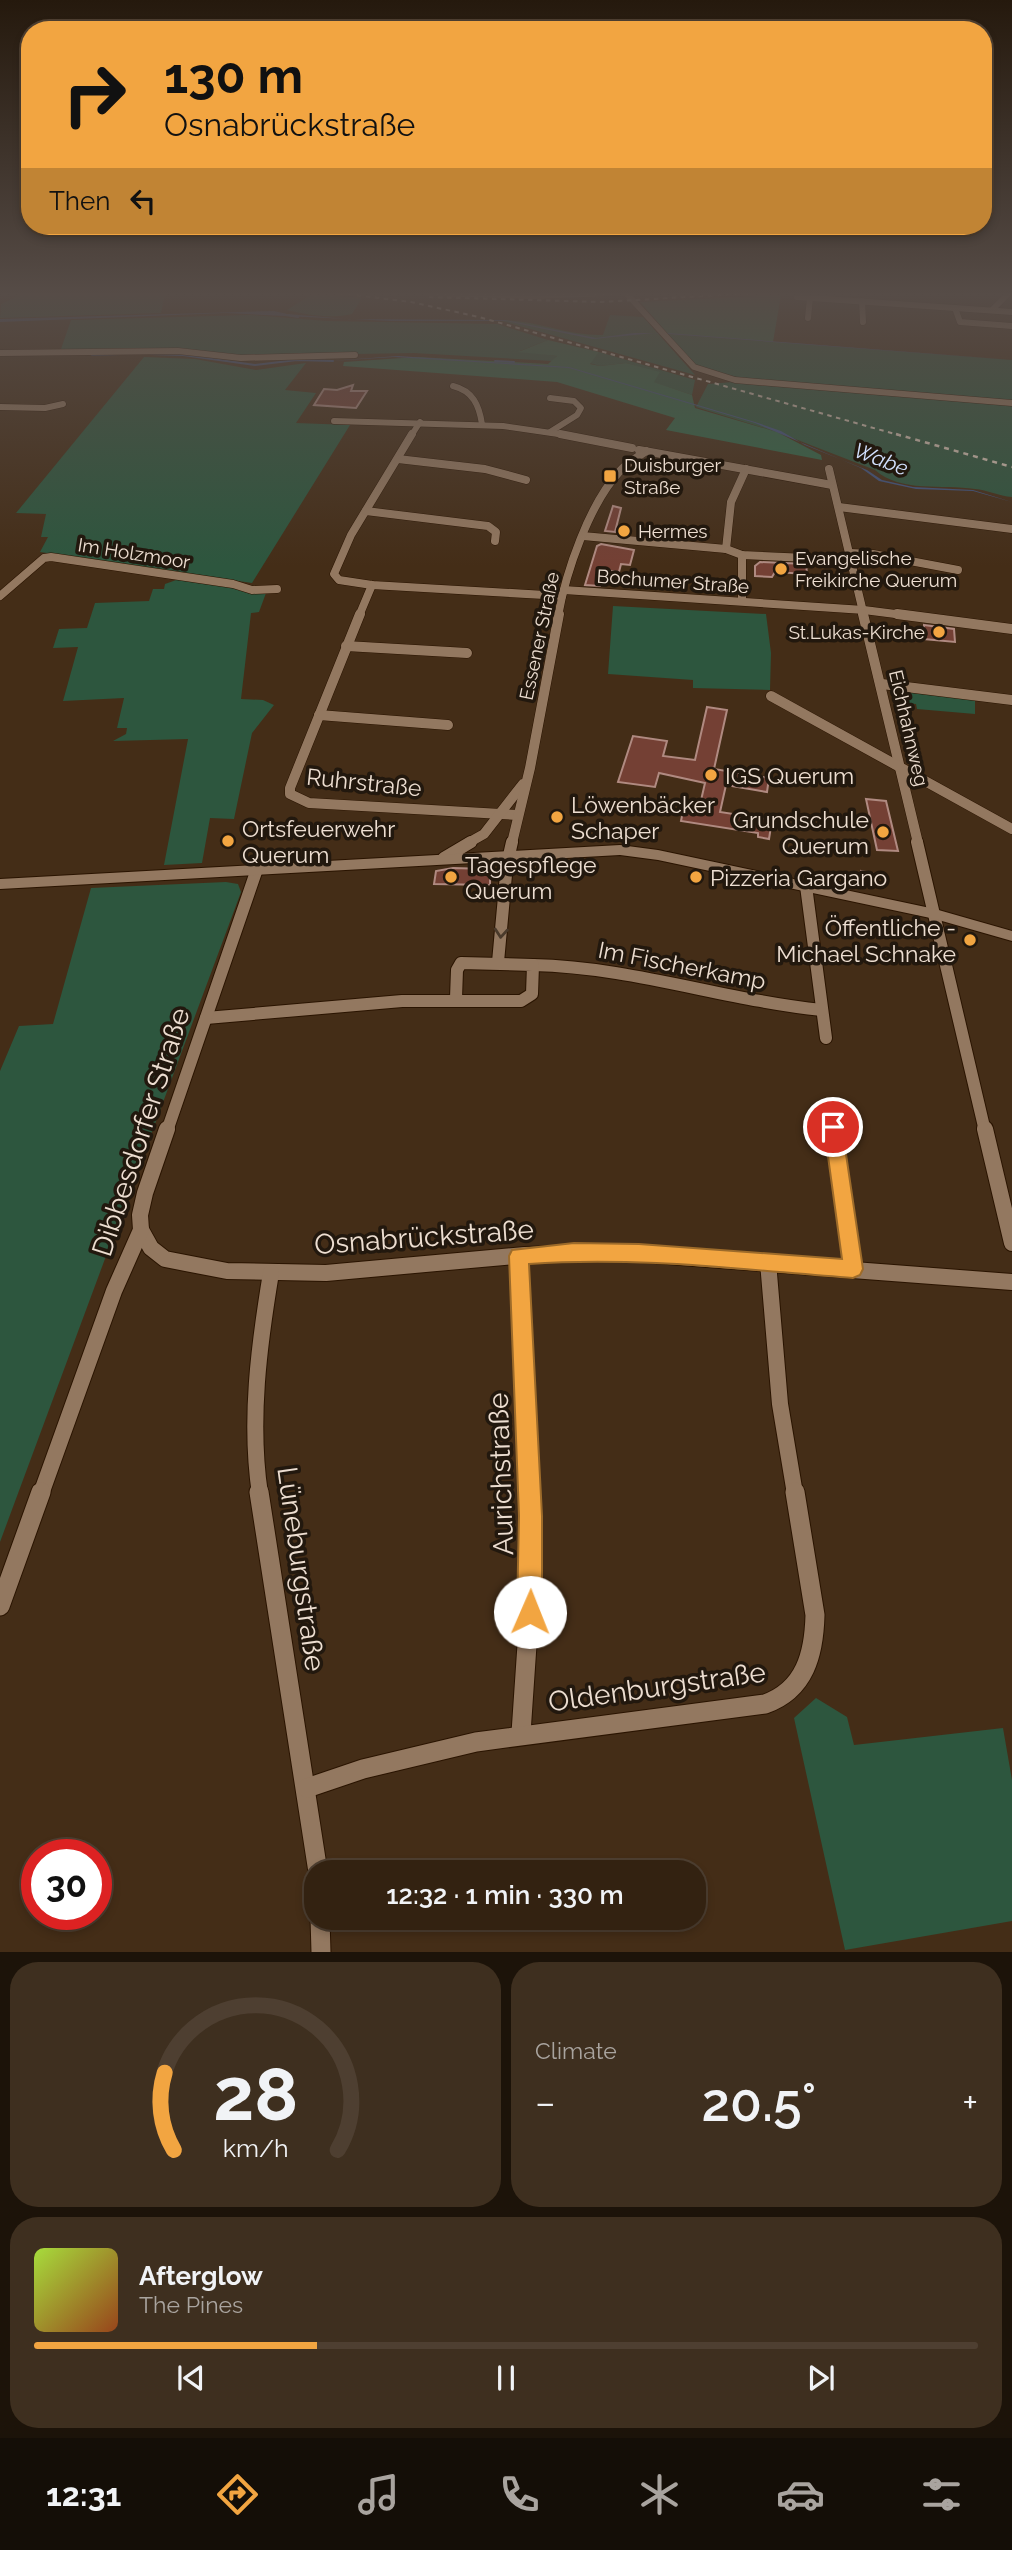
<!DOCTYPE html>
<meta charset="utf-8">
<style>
body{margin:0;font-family:Raleway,sans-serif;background:#3e2f1f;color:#f1f3f6;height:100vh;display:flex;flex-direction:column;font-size:26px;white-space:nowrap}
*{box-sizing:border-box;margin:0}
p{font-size:23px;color:#a9a49f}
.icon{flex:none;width:38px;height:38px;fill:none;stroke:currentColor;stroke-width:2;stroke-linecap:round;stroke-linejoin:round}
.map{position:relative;height:1952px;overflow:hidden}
.sheet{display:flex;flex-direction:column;gap:10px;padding:10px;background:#1c1309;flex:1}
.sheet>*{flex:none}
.top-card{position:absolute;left:21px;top:21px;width:971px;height:214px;border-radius:28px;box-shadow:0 4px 10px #0003,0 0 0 2px #4e3f31;background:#f2a541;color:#111;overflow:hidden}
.speed{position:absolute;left:21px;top:1839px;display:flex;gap:14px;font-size:35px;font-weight:700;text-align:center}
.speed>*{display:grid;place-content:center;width:91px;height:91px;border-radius:50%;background:#321;box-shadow:0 4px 10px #0003,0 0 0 2px #4e3f31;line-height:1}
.speed .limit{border:10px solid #d22;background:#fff;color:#111}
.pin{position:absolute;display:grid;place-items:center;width:60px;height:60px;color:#fff;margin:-30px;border:4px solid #fff;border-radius:50%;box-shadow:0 2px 7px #0007}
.me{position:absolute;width:77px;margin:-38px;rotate:1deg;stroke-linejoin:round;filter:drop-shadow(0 0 5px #0008)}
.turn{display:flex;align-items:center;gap:24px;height:147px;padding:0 28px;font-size:32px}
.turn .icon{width:91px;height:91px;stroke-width:2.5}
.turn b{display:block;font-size:49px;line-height:60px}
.then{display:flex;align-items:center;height:66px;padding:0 28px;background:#0003;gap:14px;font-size:26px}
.big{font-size:52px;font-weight:600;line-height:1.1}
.sheet .tile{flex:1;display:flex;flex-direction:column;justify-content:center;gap:10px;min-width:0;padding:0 24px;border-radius:28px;background:#3e2f1f}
.sheet .dial{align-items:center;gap:0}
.dial svg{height:182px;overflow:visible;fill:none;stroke:#4e3f31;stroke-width:7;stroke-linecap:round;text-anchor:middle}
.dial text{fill:#f1f3f6;stroke:none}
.song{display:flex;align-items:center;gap:21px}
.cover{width:84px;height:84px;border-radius:10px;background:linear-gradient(135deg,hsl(80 70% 55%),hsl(20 70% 35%))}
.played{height:7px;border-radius:4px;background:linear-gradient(90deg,#f2a541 30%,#4e3f31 30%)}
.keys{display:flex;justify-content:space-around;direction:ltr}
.heat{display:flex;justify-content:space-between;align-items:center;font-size:38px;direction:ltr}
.sheet .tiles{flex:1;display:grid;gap:10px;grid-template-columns:1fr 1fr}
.tile:last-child{grid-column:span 2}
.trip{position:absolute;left:304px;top:1860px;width:402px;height:70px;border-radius:28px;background:#321;box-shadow:0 4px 10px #0003,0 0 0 2px #4e3f31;font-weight:600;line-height:70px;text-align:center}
.tab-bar{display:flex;height:112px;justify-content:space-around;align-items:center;background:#140e07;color:#a9a49f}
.tab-bar .icon{width:49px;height:49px}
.tab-bar .active{color:#f2a541}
.tab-bar b{font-size:32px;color:#f1f3f6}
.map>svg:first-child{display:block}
</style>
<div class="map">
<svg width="1012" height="1952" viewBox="0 0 1012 1952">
<rect width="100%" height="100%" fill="#442d17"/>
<!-- green -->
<g fill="#2d563e">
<polygon points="24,293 165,293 161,313 0,318 1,304"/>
<path d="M312 294 362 298 352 314C331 319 308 315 287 310Z"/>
<polygon points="250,315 327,321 497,324 548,340 520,351 557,356 552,361 414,353 247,356 188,350 61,349 71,320"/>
<path d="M610 315 643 317 695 375 498 320C534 319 567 336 603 335Z"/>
<polygon points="668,334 1012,360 1012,402 742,380 695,365"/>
<polygon points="599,352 695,380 692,395 653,382 659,373 626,363 600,366 589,363"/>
<polygon points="144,357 195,359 256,370 306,363 285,390 316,393 296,423 350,425 252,583 40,552 48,537 41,537 46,514 16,513"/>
<path d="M733 382 1012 405V497C999 496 987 490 975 489 942 484 901 493 875 470L777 432 696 407 708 384Z"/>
<polygon points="179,579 266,593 259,612 251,613 241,699 263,700 274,705 252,733 234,819 210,818 202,863 164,865 188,739 113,741 126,734 127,728 117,728 124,698 63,701 78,647 53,648 59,629 87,628 95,603 149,601 153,589 164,589 165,584"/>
<polygon points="613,606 766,614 771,653 770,690 693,688 693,680 608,674"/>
<polygon points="905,692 975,700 975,714 917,709 916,704 893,703 895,695"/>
<polygon points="226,882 238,884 241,892 0,1542 0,1071 19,1026 53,1024 91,888"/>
<polygon points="816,1698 847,1717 854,1745 1003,1728 1012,1780 1012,1921 845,1950 794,1718"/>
</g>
<!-- forest -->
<g fill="#306547">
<polygon points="781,295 773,342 668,334 640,302"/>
<polygon points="548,340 599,352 590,364 600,366 626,363 660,372 654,382 692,395 695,408 777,432 821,455 822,460 666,430 675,418 557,382 343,366 344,362 417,357 548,364 557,356 518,352"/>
</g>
<!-- water -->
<g fill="#3f537f">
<polygon points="274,311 287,314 347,319 505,320 596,338 634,333 668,333 1012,360 654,333 593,339 506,321 391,321 225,313 0,322 0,319"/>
<polygon points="398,356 569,367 755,422 781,431 805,445 867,470 882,480 913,487 973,490 1012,502 973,491 916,489 879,481 861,468 755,423 569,368 394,357 329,361"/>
</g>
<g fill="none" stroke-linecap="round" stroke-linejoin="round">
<!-- stream -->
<g stroke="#3f537f" stroke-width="2">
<polyline points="274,313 298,317"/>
<polyline points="151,354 183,355 255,365 297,360 333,361"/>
<polyline points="92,355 121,354"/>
<polyline points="495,361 514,362"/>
</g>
</g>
<!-- building -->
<g fill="#744034" stroke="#b08a81" stroke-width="2">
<polygon points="353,385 351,391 367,391 356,408 314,405 324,389 337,390"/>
<polygon points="613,506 621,508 615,532 605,531"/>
<polygon points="601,544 634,550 630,565 621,564 619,572 604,570 600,586 585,585 597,546"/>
<polygon points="760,562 806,564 807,574 775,572 772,577 755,576 755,566"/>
<polygon points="924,625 954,629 955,642 924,639"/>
<polygon points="707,707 727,710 714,769 769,778 767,792 726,785 720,812 772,820 769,839 758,837 758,833 681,821 684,806 699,809 705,783 659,773 655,787 618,782 633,736 667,741 663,756 695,760"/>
<polygon points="866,799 886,801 898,851 877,850"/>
<polygon points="453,868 486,869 485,874 490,875 490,885 434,884 436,871"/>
<polygon points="861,871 879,875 877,887 858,883"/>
</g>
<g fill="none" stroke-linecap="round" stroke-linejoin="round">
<defs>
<g id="street-far5">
<polyline points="432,293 533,296 610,293"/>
<polyline points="626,293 694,367 735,380 1012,403"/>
<polyline points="797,297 1012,312"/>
<polyline points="862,301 863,322"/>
<polyline points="955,308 960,322 1012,326"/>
<polyline points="992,310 1009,293"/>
<polyline points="808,318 810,298"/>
<polyline points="0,353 178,351 241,358 355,355"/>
<path d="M453 386C473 391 479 405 482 424"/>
<polyline points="550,398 574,401 581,408 577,415 550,432"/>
<polyline points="0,407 45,408 63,404"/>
<polyline points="334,421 503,426 572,436"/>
<polyline points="411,436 420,422"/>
</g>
<g id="street-far4">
<polyline points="412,434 351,535 334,574 339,580 372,585 562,596"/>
<polyline points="560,434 632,448"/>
<polyline points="639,450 832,485"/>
<polyline points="398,459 485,469 526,480"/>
<polyline points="829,469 864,616"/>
<polyline points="839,507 1012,529"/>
<polyline points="366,511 488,526 496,532 495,541"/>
<polyline points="583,536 726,549 742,555 852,560"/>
<polyline points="726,549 731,502 746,469"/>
<polyline points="850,553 873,554 958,570"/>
<polyline points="742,555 742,601"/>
<polyline points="564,590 864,610 911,616"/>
<polyline points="0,596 44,558 51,557 233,584 252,590 277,589"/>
<polyline points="359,616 372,585"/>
<path d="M558 616C566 572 589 504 620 471 626 463 638 457 646 451"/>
</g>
<g id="street-far3">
<polyline points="360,614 290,788 290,794 309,803 518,815"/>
<polyline points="863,614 918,843"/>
<polyline points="897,614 1012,629"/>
<polyline points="346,646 467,653"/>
<polyline points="882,684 1012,700"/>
<polyline points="771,696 1012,829"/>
<polyline points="319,715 448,725"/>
<polyline points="468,843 484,834 523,784"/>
<polyline points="512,843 530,768 559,614"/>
</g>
<g id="street-far2">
<polyline points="917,842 985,1131"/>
<polyline points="444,858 471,842"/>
<polyline points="806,886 826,1038"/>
<polyline points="498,962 507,864 512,842"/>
<path d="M533 965C632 967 724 1000 822 1010"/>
<polyline points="206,1018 402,1001 521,1001 532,994 533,965 461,963 457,970 456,998"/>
<polyline points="830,1107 833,1131"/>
<polyline points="167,1131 257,869"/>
</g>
<g id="street-far1">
<polyline points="833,1129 853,1269"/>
<polyline points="985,1129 1012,1243"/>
<polyline points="141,1230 151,1248 165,1259 227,1271 326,1273 525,1255 615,1252 1012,1282"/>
<polyline points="519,1256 530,1494"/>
<polyline points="768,1262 780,1404 795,1494"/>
<polyline points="41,1494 114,1291 141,1230 140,1215 145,1193 167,1129"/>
<path d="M260 1494C249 1421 259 1345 271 1273"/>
</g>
<g id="street">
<polyline points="259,1492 318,1872"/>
<polyline points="0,1606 41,1492"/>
<polyline points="521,1733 530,1601 530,1492"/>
<path d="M307 1788 363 1769 476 1742 765 1704C805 1690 814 1654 815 1615L795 1492"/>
<polyline points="320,1918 321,1952"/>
</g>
<polygon id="secondary" points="620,845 658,850 935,909 1012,931 1012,941 935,919 658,860 620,855 0,889 0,879"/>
</defs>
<!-- street-far5 casing -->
<use href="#street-far5" stroke="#2a1401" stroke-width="7"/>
<!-- street-far4 casing -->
<use href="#street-far4" stroke="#2a1401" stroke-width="9"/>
<!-- street-far3 casing -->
<use href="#street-far3" stroke="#2a1401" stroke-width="11"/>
<!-- street-far2 casing -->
<use href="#street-far2" stroke="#2a1401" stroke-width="14"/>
<!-- street-far1 casing -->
<use href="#street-far1" stroke="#2a1401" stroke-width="18"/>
<!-- street casing -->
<use href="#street" stroke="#2a1401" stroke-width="21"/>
<!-- secondary casing -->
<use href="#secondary" stroke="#2a1401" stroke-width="2"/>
<!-- street-far5 -->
<use href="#street-far5" stroke="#937860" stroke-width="6"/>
<!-- street-far4 -->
<use href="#street-far4" stroke="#937860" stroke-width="8"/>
<!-- street-far3 -->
<use href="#street-far3" stroke="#937860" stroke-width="10"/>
<!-- street-far2 -->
<use href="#street-far2" stroke="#937860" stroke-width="12"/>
<!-- street-far1 -->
<use href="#street-far1" stroke="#937860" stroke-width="16"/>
<!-- street -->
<use href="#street" stroke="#937860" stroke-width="19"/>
<!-- secondary -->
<use href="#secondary" fill="#937860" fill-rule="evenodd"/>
<!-- rail-far1 -->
<g stroke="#d3c3b4" stroke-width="2" stroke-dasharray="4.5 4.5" stroke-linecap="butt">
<polyline points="339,293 411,302 479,317 902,436"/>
<polyline points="429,297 600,302 756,293"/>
</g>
<!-- rail -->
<polyline stroke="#d3c3b4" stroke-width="2.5" stroke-dasharray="5 5" stroke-linecap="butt" points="896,434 1012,467"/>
</g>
<!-- one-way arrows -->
<defs><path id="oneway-chevron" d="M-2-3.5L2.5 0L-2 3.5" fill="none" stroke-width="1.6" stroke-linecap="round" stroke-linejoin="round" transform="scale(1.75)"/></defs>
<use stroke="#4a3a2b" href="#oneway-chevron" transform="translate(501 933) rotate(95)"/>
<!-- sky -->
<linearGradient id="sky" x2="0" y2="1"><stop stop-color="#25190d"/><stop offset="0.52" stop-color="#564c47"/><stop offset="1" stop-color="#564c47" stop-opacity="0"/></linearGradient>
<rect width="1012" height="566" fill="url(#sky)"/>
<!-- route -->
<path fill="#f2a541" stroke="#9d6b2a" stroke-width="2" d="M833 1120 840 1122 842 1127 863 1269 860 1275 853 1278C745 1270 637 1256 529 1264L542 1516V1612L538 1620 530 1624 521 1620 517 1612 519 1516 509 1256 512 1250 574 1243 639 1244 842 1259 824 1127 827 1122Z"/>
<!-- markers -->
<g fill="#f2a541" stroke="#22180e" stroke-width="2.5">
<rect x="603" y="469" width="14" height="14" rx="3.5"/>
<circle cx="624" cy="531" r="7"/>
<circle cx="781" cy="569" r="7"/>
<circle cx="939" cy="632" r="7"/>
<circle cx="711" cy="775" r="7"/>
<circle cx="557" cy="817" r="7"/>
<circle cx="883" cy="832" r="7"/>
<circle cx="228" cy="841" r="7"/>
<circle cx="451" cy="877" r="7"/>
<circle cx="696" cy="877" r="7"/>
<circle cx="970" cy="940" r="7"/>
</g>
<g text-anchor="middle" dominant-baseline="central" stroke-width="7" stroke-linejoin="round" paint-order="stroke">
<!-- far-poi labels -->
<g font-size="19" fill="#edded1" stroke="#22180e" text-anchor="start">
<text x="624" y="465">Duisburger<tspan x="624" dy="22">Straße</tspan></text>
<text x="638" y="531">Hermes</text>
<text x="795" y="558">Evangelische<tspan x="795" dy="22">Freikirche Querum</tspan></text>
<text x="925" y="632" text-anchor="end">St.Lukas-Kirche</text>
</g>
<!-- far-street labels -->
<g font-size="19" fill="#edded1" stroke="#22180e">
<text transform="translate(134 553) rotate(9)">Im Holzmoor</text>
<text transform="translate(673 581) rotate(4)">Bochumer Straße</text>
<text transform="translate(539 636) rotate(-78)">Essener Straße</text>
<text transform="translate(909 728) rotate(77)">Eichhahnweg</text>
</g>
<!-- far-water labels -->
<g font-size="21" font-style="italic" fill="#d3e1fe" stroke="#22180e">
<text transform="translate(881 459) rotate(21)">Wabe</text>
</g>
<!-- poi labels -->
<g font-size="23" fill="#edded1" stroke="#22180e" text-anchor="start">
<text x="725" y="775">IGS Querum</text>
<text x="571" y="804">Löwenbäcker<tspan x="571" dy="26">Schaper</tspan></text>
<text x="869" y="819" text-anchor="end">Grundschule<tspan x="869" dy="26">Querum</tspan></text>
<text x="242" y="828">Ortsfeuerwehr<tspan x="242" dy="26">Querum</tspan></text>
<text x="465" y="864">Tagespflege<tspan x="465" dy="26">Querum</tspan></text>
<text x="710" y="877">Pizzeria Gargano</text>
<text x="956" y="927" text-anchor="end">Öffentliche -<tspan x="956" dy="26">Michael Schnake</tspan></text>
</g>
<!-- street labels -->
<g font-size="23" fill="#edded1" stroke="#22180e">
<text transform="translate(364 782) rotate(6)">Ruhrstraße</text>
<text transform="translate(682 965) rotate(11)">Im Fischerkamp</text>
</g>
<!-- near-street labels -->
<g font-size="28" fill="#edded1" stroke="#22180e">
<text transform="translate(141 1132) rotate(-72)">Dibbesdorfer Straße</text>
<text transform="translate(424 1237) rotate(-4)">Osnabrückstraße</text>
<text transform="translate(501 1474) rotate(-92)">Aurichstraße</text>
<text transform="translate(301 1569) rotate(82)">Lüneburgstraße</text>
<text transform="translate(657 1687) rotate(-8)">Oldenburgstraße</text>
</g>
</g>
</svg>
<div class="speed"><div class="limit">30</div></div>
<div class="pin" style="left:833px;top:1127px;background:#d93025"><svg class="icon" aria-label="arrive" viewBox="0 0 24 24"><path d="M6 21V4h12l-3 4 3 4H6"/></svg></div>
<svg class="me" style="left:530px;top:1612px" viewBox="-20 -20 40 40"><circle r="19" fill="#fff"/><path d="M0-13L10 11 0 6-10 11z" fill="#f2a541"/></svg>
<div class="trip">12:32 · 1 min · 330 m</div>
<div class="top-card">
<div class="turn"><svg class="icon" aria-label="right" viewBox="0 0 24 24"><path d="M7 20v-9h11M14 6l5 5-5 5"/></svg><div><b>130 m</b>Osnabrückstraße</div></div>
<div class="then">Then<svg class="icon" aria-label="left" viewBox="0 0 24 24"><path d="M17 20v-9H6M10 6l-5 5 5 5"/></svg></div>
</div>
</div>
<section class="sheet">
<div class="tiles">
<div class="tile dial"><svg viewBox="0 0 100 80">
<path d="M14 69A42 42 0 1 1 86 69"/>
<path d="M14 69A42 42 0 0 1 10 35" stroke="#f2a541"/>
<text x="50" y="56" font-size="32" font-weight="700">28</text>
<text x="50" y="72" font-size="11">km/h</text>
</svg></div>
<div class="tile"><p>Climate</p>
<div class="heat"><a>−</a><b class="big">20.5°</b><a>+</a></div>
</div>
<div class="tile">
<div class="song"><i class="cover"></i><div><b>Afterglow</b><p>The Pines</p></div></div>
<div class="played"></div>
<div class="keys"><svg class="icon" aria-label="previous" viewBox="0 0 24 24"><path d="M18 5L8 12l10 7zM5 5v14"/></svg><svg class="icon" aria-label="pause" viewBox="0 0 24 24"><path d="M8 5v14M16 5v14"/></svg><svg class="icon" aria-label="next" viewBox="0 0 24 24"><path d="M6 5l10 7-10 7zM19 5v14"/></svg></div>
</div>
</div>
</section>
<nav class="tab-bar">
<b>12:31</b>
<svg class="icon active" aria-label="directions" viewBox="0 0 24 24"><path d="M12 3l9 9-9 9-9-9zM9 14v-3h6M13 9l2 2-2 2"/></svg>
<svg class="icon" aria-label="music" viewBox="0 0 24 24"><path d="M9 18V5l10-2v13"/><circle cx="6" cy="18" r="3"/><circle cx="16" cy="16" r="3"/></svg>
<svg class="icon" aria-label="phone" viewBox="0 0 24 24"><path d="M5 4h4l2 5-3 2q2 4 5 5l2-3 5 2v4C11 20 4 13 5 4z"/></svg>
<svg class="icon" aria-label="climate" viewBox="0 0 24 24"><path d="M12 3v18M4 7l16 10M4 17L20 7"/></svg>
<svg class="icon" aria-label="car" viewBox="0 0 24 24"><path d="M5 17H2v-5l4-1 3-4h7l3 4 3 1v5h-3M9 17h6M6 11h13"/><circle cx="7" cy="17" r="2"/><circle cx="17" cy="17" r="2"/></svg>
<svg class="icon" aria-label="filters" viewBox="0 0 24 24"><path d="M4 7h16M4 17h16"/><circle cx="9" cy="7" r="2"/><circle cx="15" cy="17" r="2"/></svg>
</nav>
